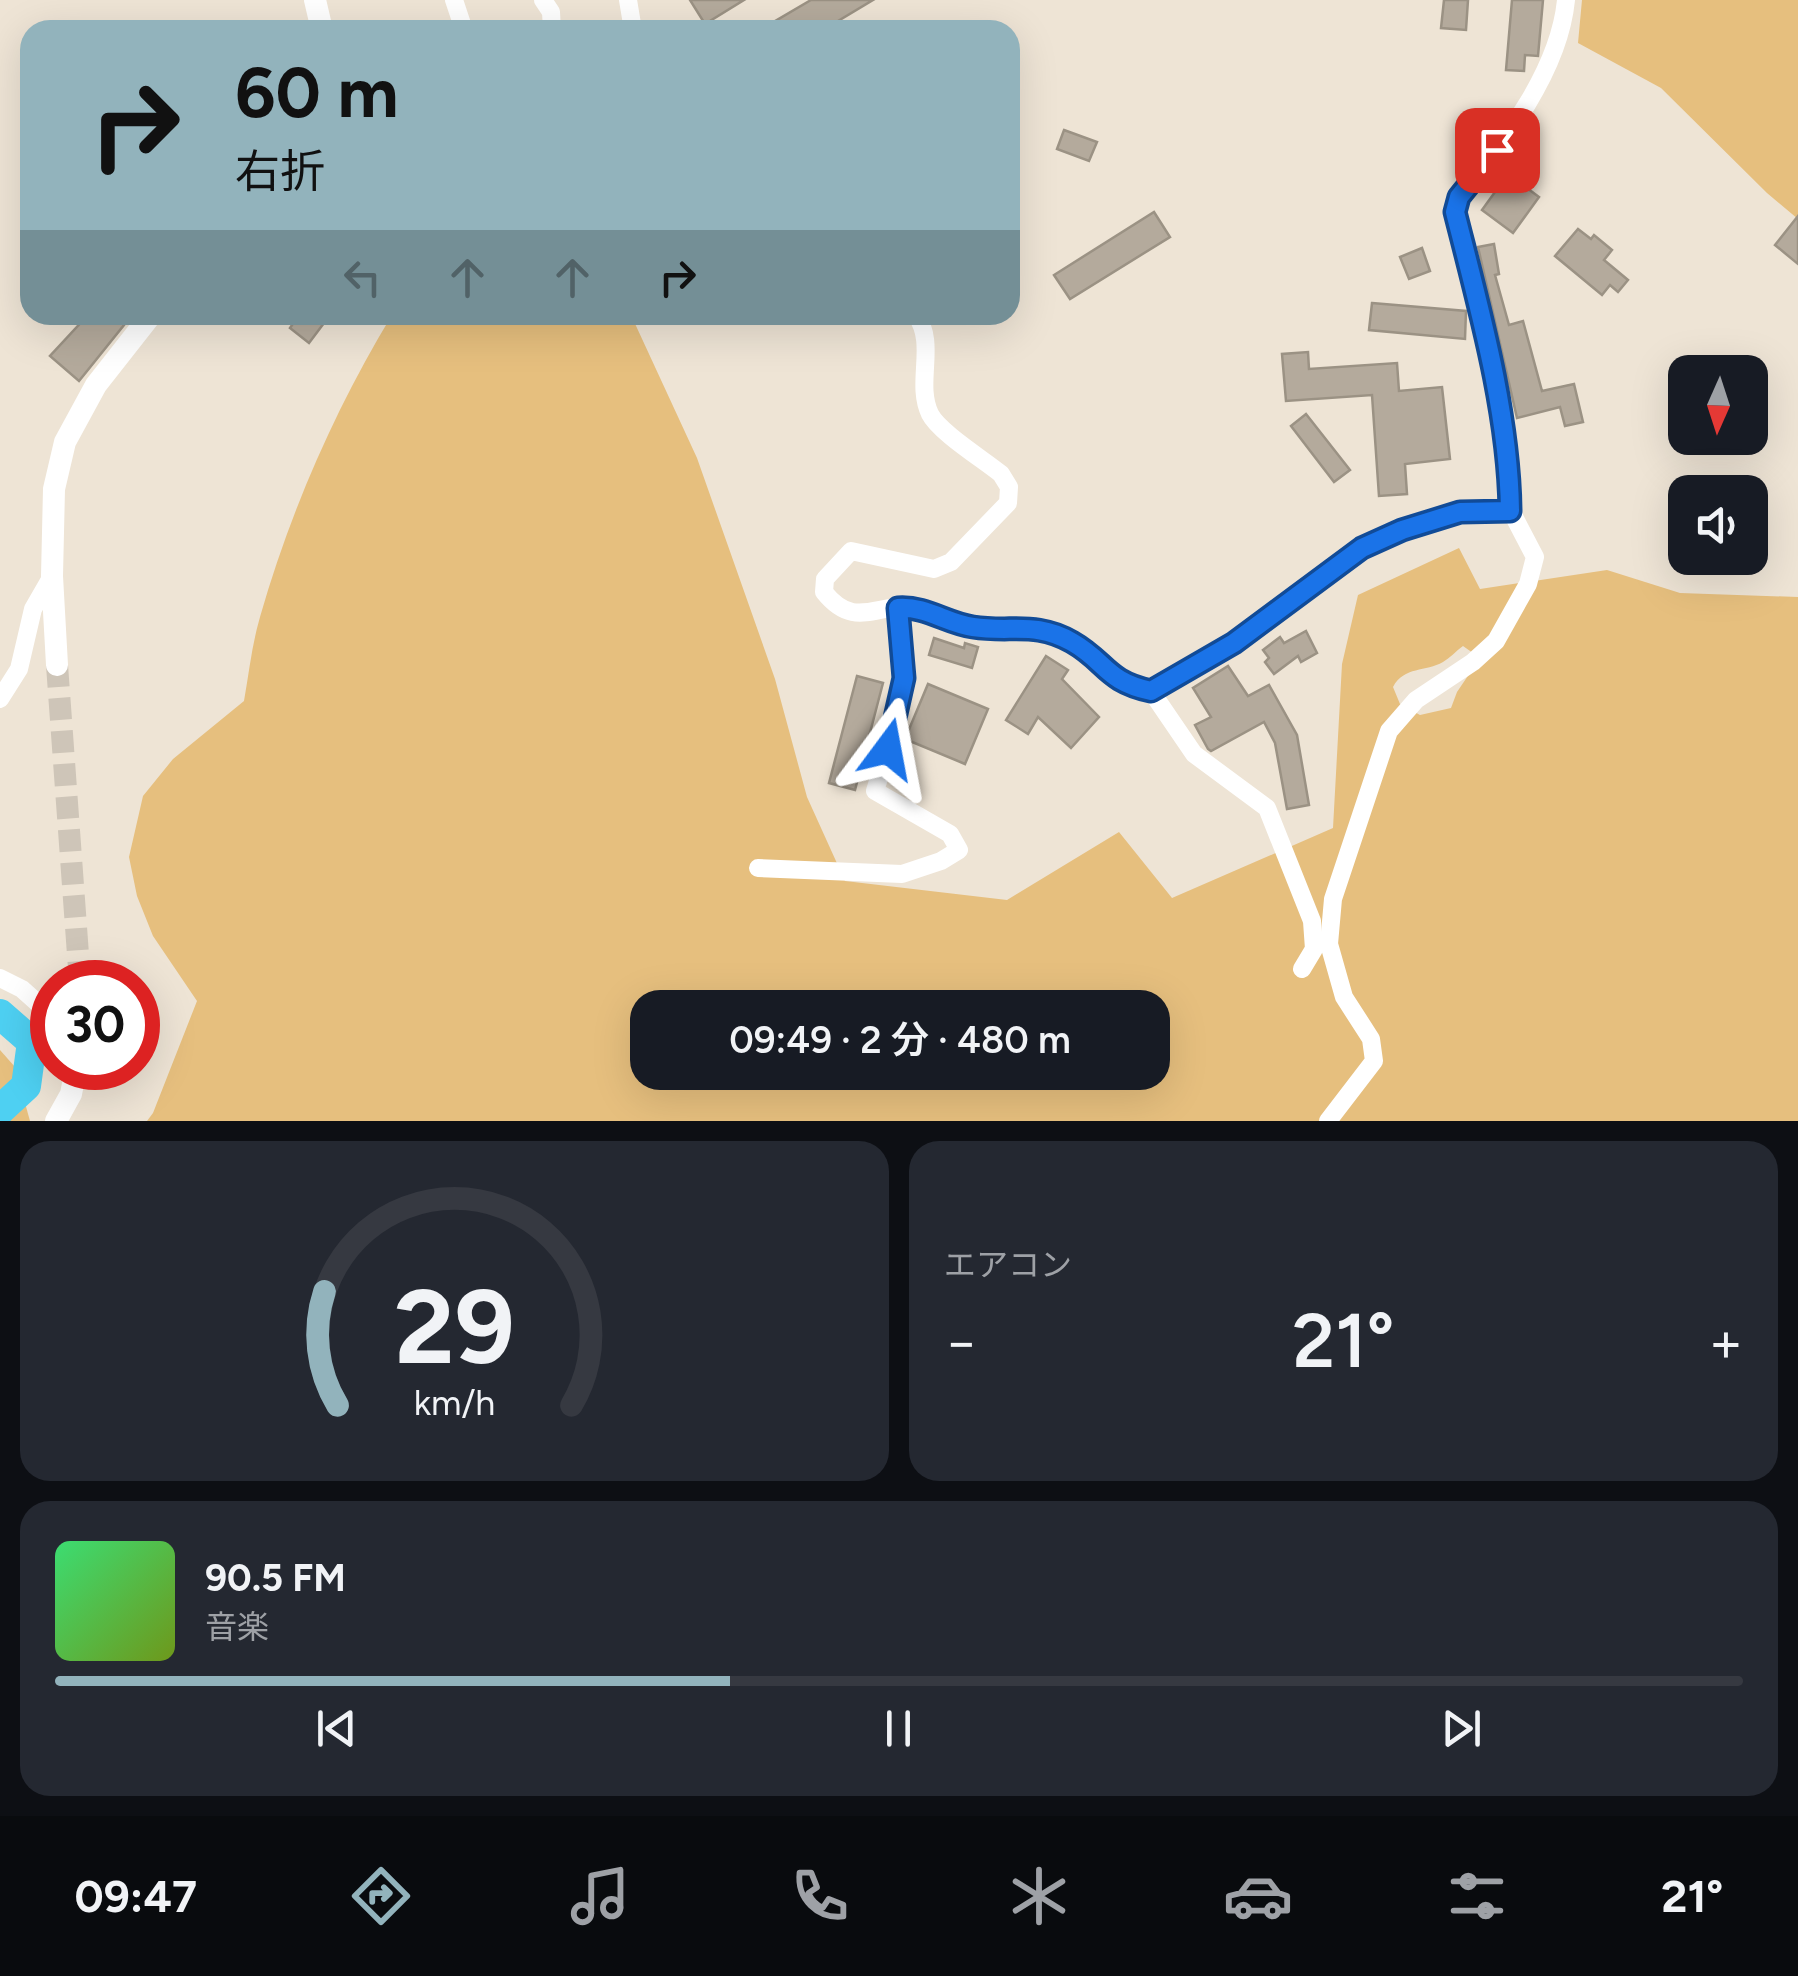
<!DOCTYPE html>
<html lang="ja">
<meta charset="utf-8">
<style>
body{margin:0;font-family:Figtree,"Noto Sans JP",sans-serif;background:#242831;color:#f1f3f6;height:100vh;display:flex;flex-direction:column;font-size:38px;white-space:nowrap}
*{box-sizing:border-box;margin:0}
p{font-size:32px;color:#9ea1a6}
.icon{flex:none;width:55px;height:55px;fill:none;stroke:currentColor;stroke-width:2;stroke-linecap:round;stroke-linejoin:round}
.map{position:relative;height:1121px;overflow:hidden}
.side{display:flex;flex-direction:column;gap:20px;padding:20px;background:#0d0f14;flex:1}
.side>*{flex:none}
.hud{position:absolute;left:20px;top:20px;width:1000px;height:305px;border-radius:30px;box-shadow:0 10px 40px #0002;background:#92b3bc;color:#111;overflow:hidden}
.needle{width:65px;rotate:183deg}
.buttons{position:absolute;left:1668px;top:355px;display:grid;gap:20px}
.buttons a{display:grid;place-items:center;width:100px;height:100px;border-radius:20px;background:#171b24;box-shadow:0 10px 40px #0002;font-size:50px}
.speed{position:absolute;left:30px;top:960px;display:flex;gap:20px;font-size:50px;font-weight:700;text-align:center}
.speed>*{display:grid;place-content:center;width:130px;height:130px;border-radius:50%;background:#171b24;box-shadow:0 10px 40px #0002;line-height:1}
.speed .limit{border:15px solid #d22;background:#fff;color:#111}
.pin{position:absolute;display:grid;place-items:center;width:85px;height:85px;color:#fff;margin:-42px;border-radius:20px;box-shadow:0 5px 15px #0006}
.me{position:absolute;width:110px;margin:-55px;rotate:13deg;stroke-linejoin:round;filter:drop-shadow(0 0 8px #0008)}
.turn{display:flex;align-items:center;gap:35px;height:210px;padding:0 50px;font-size:45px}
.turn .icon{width:130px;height:130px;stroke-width:2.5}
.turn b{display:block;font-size:70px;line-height:85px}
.lanes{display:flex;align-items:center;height:95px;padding:0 50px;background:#0003;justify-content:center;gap:50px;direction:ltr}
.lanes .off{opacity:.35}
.big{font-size:75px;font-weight:600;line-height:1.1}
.side .card{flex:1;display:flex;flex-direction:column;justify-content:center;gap:15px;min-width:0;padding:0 35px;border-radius:30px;background:#242831}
.side .dial{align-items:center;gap:0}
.dial svg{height:260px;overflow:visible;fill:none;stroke:#363941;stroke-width:7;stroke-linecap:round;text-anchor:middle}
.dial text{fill:#f1f3f6;stroke:none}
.song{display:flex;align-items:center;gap:30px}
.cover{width:120px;height:120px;border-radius:15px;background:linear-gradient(135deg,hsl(140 70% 55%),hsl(80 70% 35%))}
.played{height:10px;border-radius:5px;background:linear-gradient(90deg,#92b3bc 40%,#363941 40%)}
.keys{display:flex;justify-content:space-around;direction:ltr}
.heat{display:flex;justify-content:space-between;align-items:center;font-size:55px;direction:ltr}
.side .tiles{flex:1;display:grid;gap:20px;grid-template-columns:1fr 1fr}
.card:last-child{grid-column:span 2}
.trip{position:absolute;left:630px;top:990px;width:540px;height:100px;border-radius:30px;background:#171b24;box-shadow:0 10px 40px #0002;font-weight:600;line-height:100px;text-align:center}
.dock{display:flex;height:160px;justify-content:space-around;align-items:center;background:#090b0e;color:#9ea1a6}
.dock .icon{width:70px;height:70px}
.dock .selected{color:#92b3bc}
.dock b{font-size:45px;color:#f1f3f6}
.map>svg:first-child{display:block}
</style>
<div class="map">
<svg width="1798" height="1121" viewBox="0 0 1798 1121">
<rect width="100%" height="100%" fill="#eee4d5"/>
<!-- green -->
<g fill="#e6bf7e" fill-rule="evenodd">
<polygon points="1582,0 1798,0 1798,219 1767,193 1661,88 1578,43"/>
<path d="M392 315H631L697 458 775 679 807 797 845 881 1007 900 1119 832 1172 898 1333 828 1342 664 1358 595 1459 548 1480 589 1607 570 1680 593 1798 597V1121H147L153 1113 197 1001 153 936 137 896 129 857 143 796 173 759 244 701C249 673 252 644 260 617 290 512 335 409 392 315ZM1463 646 1480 658 1457 692 1451 708 1420 715 1400 704 1393 687C1404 666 1426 672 1443 662 1450 658 1456 651 1463 646ZM648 1008H1152V1072H648Z"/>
<polygon points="0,1050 15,1067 30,1121 0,1121"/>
</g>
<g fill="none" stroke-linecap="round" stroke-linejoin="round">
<!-- river -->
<polyline stroke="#4ed0f2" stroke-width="30" points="0,1014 32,1042 26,1086 0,1110"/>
</g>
<!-- building -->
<g fill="#b4aa9c" stroke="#9b9284" stroke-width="2.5">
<polygon points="690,0 744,0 705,24"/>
<polygon points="811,0 873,0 823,30 760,30"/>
<polygon points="1444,0 1468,0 1466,30 1441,28"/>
<polygon points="1512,0 1543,0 1538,56 1525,55 1524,71 1506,70"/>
<polygon points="1064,130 1097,142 1089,161 1057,149"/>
<polygon points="1508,174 1539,197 1513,233 1482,210"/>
<polygon points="1154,212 1170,237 1070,299 1054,275"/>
<polygon points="1798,216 1798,264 1775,245"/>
<polygon points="1578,229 1591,239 1594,235 1612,250 1604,260 1628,280 1618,292 1610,285 1602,295 1555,256"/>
<polygon points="1494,244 1499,274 1495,275 1509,325 1523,321 1542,391 1574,384 1583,422 1565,426 1560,407 1517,418 1478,247"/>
<polygon points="1422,248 1430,271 1409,279 1400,257"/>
<polygon points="1372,303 1466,311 1465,339 1369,330"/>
<polygon points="88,315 123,315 128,320 79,381 50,356"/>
<polygon points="299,315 330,315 309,343 290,328"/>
<polygon points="1308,352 1309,369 1397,363 1399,391 1442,387 1450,459 1405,464 1407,494 1379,496 1372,395 1286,401 1282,354"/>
<polygon points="1306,414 1350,470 1334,482 1291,426"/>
<polygon points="1306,631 1317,653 1301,662 1298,656 1274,674 1265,662 1269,658 1263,650 1280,637 1284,643"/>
<polygon points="934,638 964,648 965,643 978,647 972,668 929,655"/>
<polygon points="1046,656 1068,670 1062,679 1099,717 1071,748 1038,717 1028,734 1006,720"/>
<polygon points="1228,666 1248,696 1269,685 1297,735 1309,805 1287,809 1275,743 1264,722 1211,751 1208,749 1195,725 1211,717 1193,688"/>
<polygon points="857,676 883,683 855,790 829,783"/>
<polygon points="928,684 988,709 965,764 905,739"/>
</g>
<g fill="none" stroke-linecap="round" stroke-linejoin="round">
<!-- tertiary-tunnel -->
<polyline stroke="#cec5b8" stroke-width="22" stroke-dasharray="22 11" stroke-linecap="butt" points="57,665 80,982"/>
<!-- minor -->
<g stroke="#fff" stroke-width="18">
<polyline points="454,0 464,30"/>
<polyline points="543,0 551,12 552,30"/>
<polyline points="628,0 633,30"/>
<path d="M916 315C937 344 915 383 930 414 939 432 984 460 1001 474L1009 487 1008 503 951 562 934 569 851 551 825 579 824 592C855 631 877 602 916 607 936 610 955 625 975 627 1011 630 1032 622 1066 639 1103 657 1104 681 1151 691L1234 643 1361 548 1402 530 1460 512 1511 511"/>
<polyline points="1151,691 1194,754 1267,808 1312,921 1314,949 1302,969"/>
<polyline points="0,699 19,669 33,609 52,576"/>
<polyline points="758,868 902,874 941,861 959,850 950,834 875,791 888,749 905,678 898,609"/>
<polyline points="0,978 22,989 52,1016"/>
<path d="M1328 1121 1374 1061 1371 1039 1344 997 1329 944 1333 899 1389 731 1416 700 1473 662 1496 641 1528 584 1535 557 1511 511 1510 468 1478 306 1455 211 1459 197C1503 142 1559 73 1566 0"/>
</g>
<!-- tertiary -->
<g stroke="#fff" stroke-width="22">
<polyline points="315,0 322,30"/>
<polyline points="57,665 52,576 54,489 65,442 96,385 151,315"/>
<polyline points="56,1121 71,1094 76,1068"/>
</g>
</g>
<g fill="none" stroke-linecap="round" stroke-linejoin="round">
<defs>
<path id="route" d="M888 749 904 678 898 608C926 606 946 623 973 627 1011 633 1035 621 1072 642 1107 662 1105 681 1151 691L1234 643 1362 548 1402 530 1460 512 1510 511C1509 413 1479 307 1455 212L1459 197 1497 150"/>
</defs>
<!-- route casing -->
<use href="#route" stroke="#114b97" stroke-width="25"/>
<!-- route -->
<use href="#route" stroke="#1a73e8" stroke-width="18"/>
</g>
</svg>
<div class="buttons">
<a><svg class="needle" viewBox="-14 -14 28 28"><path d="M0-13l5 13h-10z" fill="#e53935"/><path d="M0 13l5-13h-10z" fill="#9ea1a6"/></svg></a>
<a><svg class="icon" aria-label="sound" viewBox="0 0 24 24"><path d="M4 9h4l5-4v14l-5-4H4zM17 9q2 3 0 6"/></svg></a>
</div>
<div class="speed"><div class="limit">30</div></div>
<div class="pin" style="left:1497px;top:150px;background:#d93025"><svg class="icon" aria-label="arrive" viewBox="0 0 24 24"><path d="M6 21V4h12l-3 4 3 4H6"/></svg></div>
<svg class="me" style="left:888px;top:749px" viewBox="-20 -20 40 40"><path d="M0-17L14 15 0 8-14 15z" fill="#1a73e8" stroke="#fff" stroke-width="4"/></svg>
<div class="trip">09:49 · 2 分 · 480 m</div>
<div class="hud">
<div class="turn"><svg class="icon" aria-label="right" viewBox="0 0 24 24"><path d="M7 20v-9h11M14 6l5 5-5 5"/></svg><div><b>60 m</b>右折</div></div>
<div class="lanes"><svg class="icon off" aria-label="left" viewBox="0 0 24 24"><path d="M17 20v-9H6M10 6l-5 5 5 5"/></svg><svg class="icon off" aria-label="ahead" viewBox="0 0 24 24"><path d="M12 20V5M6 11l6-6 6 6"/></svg><svg class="icon off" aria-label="ahead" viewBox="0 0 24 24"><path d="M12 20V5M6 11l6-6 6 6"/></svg><svg class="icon" aria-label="right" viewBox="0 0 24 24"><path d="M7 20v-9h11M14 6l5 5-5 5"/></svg></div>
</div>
</div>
<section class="side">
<div class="tiles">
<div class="card dial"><svg viewBox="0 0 100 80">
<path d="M14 69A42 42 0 1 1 86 69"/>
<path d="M14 69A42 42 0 0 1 10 34" stroke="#92b3bc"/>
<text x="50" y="56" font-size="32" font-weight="700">29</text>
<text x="50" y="72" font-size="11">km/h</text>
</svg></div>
<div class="card"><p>エアコン</p>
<div class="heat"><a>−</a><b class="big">21°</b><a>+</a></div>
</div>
<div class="card">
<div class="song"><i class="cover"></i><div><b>90.5 FM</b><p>音楽</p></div></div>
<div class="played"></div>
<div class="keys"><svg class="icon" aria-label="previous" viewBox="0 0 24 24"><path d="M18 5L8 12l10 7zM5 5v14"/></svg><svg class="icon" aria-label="pause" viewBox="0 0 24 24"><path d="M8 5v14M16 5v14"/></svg><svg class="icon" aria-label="next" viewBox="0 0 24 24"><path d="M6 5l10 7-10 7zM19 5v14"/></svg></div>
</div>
</div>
</section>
<nav class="dock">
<b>09:47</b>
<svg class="icon selected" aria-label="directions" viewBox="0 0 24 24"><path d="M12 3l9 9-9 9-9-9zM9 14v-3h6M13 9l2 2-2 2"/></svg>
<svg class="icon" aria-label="music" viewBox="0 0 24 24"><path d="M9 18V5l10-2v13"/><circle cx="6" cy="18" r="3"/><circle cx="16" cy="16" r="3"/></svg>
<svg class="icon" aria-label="phone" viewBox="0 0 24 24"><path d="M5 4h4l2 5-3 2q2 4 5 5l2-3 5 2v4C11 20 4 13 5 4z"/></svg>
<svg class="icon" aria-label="climate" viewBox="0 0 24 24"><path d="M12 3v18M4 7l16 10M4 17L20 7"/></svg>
<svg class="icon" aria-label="car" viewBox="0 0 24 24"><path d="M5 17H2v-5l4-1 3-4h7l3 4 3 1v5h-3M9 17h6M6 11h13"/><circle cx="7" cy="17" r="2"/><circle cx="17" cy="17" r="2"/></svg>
<svg class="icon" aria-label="filters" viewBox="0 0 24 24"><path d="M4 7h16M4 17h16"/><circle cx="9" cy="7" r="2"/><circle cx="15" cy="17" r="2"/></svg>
<b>21°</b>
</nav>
